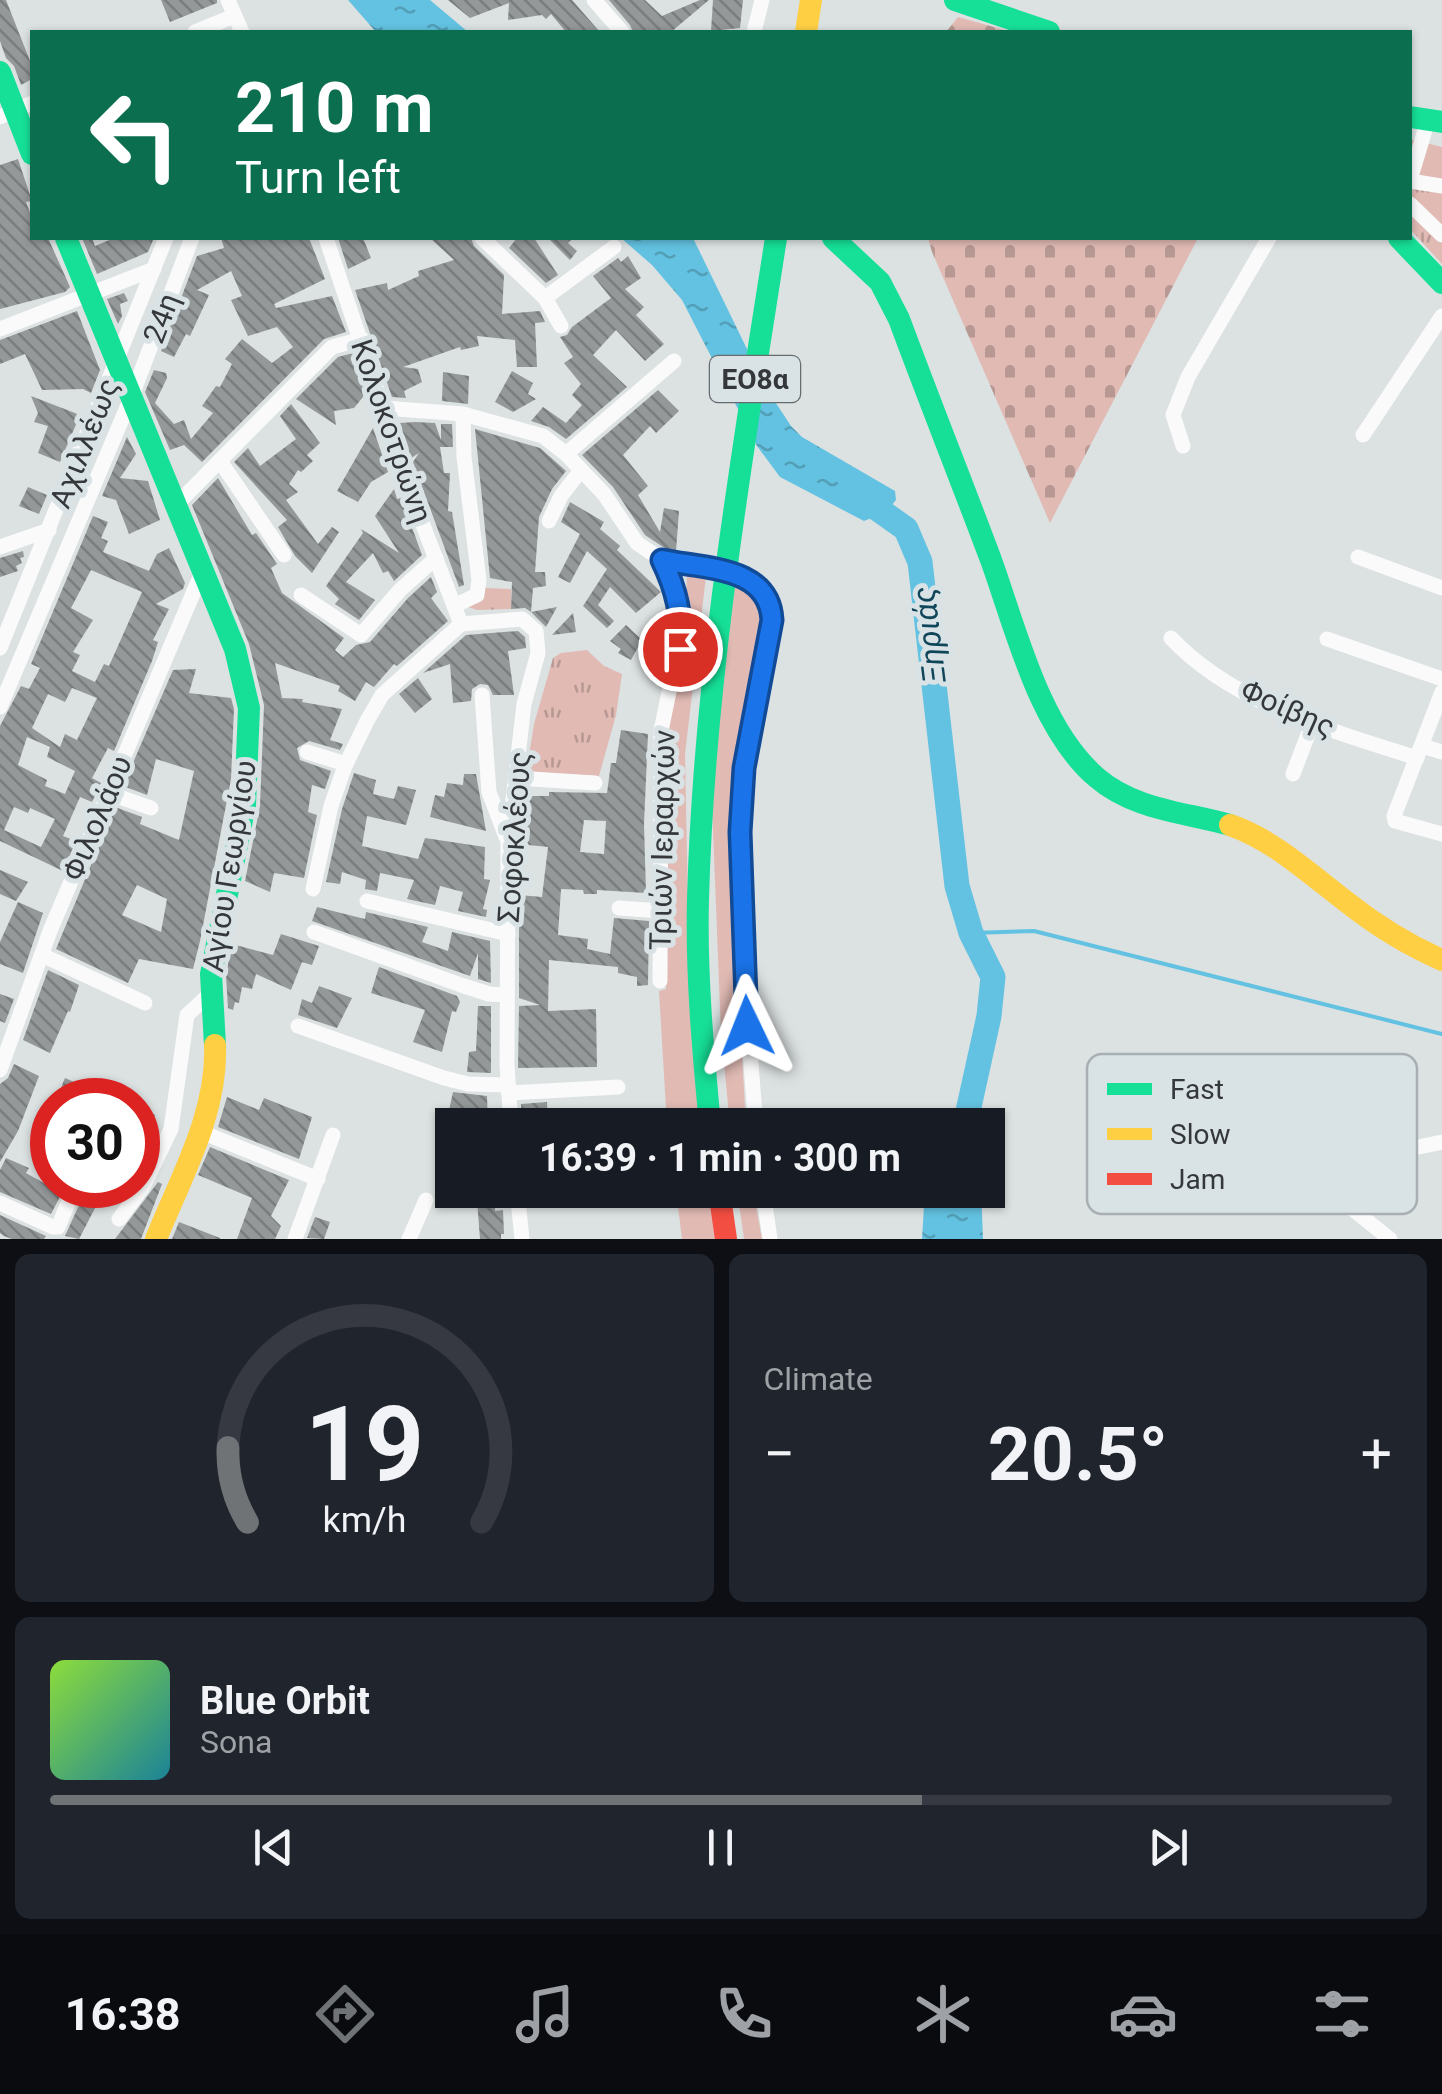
<!DOCTYPE html>
<meta charset="utf-8">
<style>
body{margin:0;font-family:Roboto,sans-serif;background:#20242c;color:#f1f3f6;height:100vh;display:flex;flex-direction:column;font-size:38px;white-space:nowrap}
*{box-sizing:border-box;margin:0}
p{font-size:32px;color:#9ea1a6}
.icon{flex:none;width:55px;height:55px;fill:none;stroke:currentColor;stroke-width:2;stroke-linecap:round;stroke-linejoin:round}
.map{position:relative;height:1239px;overflow:hidden}
.side{display:flex;flex-direction:column;gap:15px;padding:15px;background:#0d0f14;flex:1}
.side>*{flex:none}
.banner{position:absolute;left:30px;top:30px;width:1382px;height:210px;border-radius:0px;box-shadow:0 2px 8px #0004;background:#0b6e4f;color:#fff;overflow:hidden}
.speed{position:absolute;left:30px;top:1078px;display:flex;gap:20px;font-size:50px;font-weight:700;text-align:center}
.speed>*{display:grid;place-content:center;width:130px;height:130px;border-radius:50%;background:#171b24;box-shadow:0 2px 8px #0004;line-height:1}
.speed .limit{border:15px solid #d22;background:#fff;color:#111}
.pin{position:absolute;display:grid;place-items:center;width:85px;height:85px;color:#fff;margin:-42px;border:5px solid #fff;border-radius:50%;box-shadow:0 2px 10px #0007}
.me{position:absolute;width:110px;margin:-55px;rotate:358deg;stroke-linejoin:round;filter:drop-shadow(0 0 8px #0008)}
.turn{display:flex;align-items:center;gap:35px;height:210px;padding:0 40px;font-size:45px}
.turn .icon{width:130px;height:130px;stroke-width:2.5}
.turn b{display:block;font-size:70px;line-height:85px}
.big{font-size:75px;font-weight:700;line-height:1.1}
.side .widget{flex:1;display:flex;flex-direction:column;justify-content:center;gap:15px;min-width:0;padding:0 35px;border-radius:15px;background:#20242c}
.side .dial{align-items:center;gap:0}
.dial svg{height:260px;overflow:visible;fill:none;stroke:#363941;stroke-width:7;stroke-linecap:round;text-anchor:middle}
.dial text{fill:#f1f3f6;stroke:none}
.song{display:flex;align-items:center;gap:30px}
.cover{width:120px;height:120px;border-radius:15px;background:linear-gradient(135deg,hsl(90 70% 55%),hsl(190 70% 35%))}
.played{height:10px;border-radius:5px;background:linear-gradient(90deg,#6f7375 65%,#363941 65%)}
.keys{display:flex;justify-content:space-around;direction:ltr}
.heat{display:flex;justify-content:space-between;align-items:center;font-size:55px;direction:ltr}
.side .tiles{flex:1;display:grid;gap:15px;grid-template-columns:1fr 1fr}
.widget:last-child{grid-column:span 2}
.trip{position:absolute;left:435px;top:1108px;width:570px;height:100px;border-radius:0px;background:#171b24;box-shadow:0 2px 8px #0004;font-weight:700;line-height:100px;text-align:center}
.tabs{display:flex;height:160px;justify-content:space-around;align-items:center;background:#090b0e;color:#9ea1a6}
.tabs .icon{width:70px;height:70px}
.tabs .active{color:#6f7375}
.tabs b{font-size:45px;color:#f1f3f6}
.map>svg:first-child{display:block}
</style>
<div class="map">
<svg width="1442" height="1239" viewBox="0 0 1442 1239">
<defs>
<pattern id="cemetery-stones" width="16" height="16" patternUnits="userSpaceOnUse" patternTransform="scale(2.5)"><rect width="16" height="16" fill="#e1bab4"/><path d="M2 7V4a2 2 0 0 1 4 0v3zM10 15v-3a2 2 0 0 1 4 0v3z" fill="#b79893"/></pattern>
<pattern id="park-tufts" width="24" height="20" patternUnits="userSpaceOnUse" patternTransform="scale(2.5)"><rect width="24" height="20" fill="#e1bab4"/><path d="M3 7l-1-3M5 7V3M7 7l1-3M15 17l-1-3M17 17v-4M19 17l1-3" fill="none" stroke="#b79893"/></pattern>
<pattern id="water-ripples" width="26" height="14" patternUnits="userSpaceOnUse" patternTransform="scale(2.5)"><rect width="26" height="14" fill="#63c2e1"/><path d="M2 4q2-2 4 0t4 0M15 11q2-2 4 0t4 0" fill="none" stroke="#529fb7"/></pattern>
<pattern id="building-back-hatch" width="6" height="6" patternUnits="userSpaceOnUse" patternTransform="scale(2.5)"><rect width="6" height="6" fill="#949899"/><path d="M-1 5l2 2M0 0l6 6M5-1l2 2" fill="none" stroke="#7a7d7e"/></pattern>
</defs>
<rect width="100%" height="100%" fill="#dce1e2"/>
<!-- green -->
<g fill="#e1bab4">
<polygon points="687,572 706,576 685,754 688,907 703,1125 667,1125 659,991 666,989 666,744 686,612"/>
<path d="M734 582C751 591 760 598 763 617L734 809 733 892 746 1125H730L721 1033 711 778Z"/>
<polygon points="676,1190 710,1190 716,1239 682,1239"/>
<polygon points="737,1190 753,1190 762,1239 744,1239"/>
</g>
<!-- cemetery -->
<g fill="url(#cemetery-stones)">
<polygon points="958,17 1012,32 946,32"/>
<polygon points="928,238 1198,238 1050,523 932,252"/>
</g>
<!-- park -->
<g fill="url(#park-tufts)">
<polygon points="1410,139 1442,147 1442,264 1410,229"/>
<polygon points="485,588 511,589 511,609 477,610 468,607"/>
<polygon points="587,650 604,666 622,674 616,715 599,776 532,773 527,768 534,724 553,658 561,653"/>
</g>
<!-- water -->
<g fill="url(#water-ripples)">
<polygon points="348,0 430,0 468,32 376,32"/>
<polygon points="621,238 693,238 766,388 791,426 802,437 895,491 896,500 886,512 864,521 780,477 757,446 682,300 652,265"/>
<polygon points="925,1190 981,1190 983,1239 922,1239"/>
</g>
<g fill="none" stroke-linecap="round" stroke-linejoin="round">
<!-- stream -->
<polyline stroke="#63c2e1" stroke-width="4" points="971,933 1034,931 1442,1034"/>
<!-- river -->
<polyline stroke="#63c2e1" stroke-width="25" points="858,495 906,529 920,562 957,886 971,933 993,977 989,1016 965,1125"/>
</g>
<!-- building -->
<g fill="url(#building-back-hatch)" fill-rule="evenodd">
<polygon points="0,0 6,0 32,66 32,79 21,85 14,66 6,58 0,41"/>
<polygon points="161,0 217,0 217,3 170,22"/>
<polygon points="448,0 572,0 600,32 566,32 551,14 546,19 542,15 508,20 509,3 470,18"/>
<polygon points="609,0 645,0 662,16 700,0 709,0 671,32 633,32 630,25"/>
<polygon points="713,0 743,0 740,28 711,31"/>
<polygon points="18,159 32,201 26,202 32,218 32,238 48,238 70,287 65,292 0,309 0,165"/>
<polygon points="82,238 92,238 95,246 114,238 154,238 148,252 97,274"/>
<polygon points="221,238 309,238 325,279 274,304 276,308 332,296 346,332 324,339 202,462 184,445 170,450 145,392 154,370 166,373 167,378 155,403 174,424 184,420 191,439 213,413 202,406 216,386 220,387 232,364 225,359 242,339 272,363 293,347 277,327 248,336 231,300 242,296 231,271 197,290 209,295 190,336 186,334 174,357 161,351 197,256 224,248"/>
<polygon points="338,238 363,238 371,258 348,269"/>
<polygon points="430,238 471,238 474,246 504,275 502,314 540,311 545,322 535,323 537,367 517,367 515,340 477,336 479,346 461,350 460,347 403,367 418,369 422,382 404,391 406,398 392,397 355,290 387,283 388,290 419,276 418,271 454,260"/>
<polygon points="517,238 534,238 558,275 546,283 509,248"/>
<polygon points="548,238 573,238 568,243 577,251 570,260"/>
<polygon points="628,256 641,278 625,289 644,307 636,315 664,344 645,361 616,330 593,355 627,387 566,439 549,427 531,421 543,407 566,423 582,405 572,395 581,384 564,363 573,357 560,337 567,335 572,327 611,298 593,276 618,258 621,262"/>
<polygon points="124,293 128,301 120,304 122,316 118,324 107,299"/>
<polygon points="77,311 100,370 91,393 83,389 42,390 25,354 0,364 0,340"/>
<polygon points="353,353 363,386 363,397 354,408 334,411 336,425 296,399 338,357"/>
<polygon points="512,371 533,383 528,394 536,399 513,412 495,402"/>
<polygon points="443,372 469,376 468,404 442,401"/>
<polygon points="658,390 679,411 656,433 650,426 623,455 648,486 638,495 660,532 664,508 679,511 676,551 666,549 645,535 613,487 582,455"/>
<polygon points="31,396 80,415 60,462 38,453 48,426 34,422 38,413"/>
<polygon points="291,404 320,443 307,455 313,461 301,472 298,470 289,484 298,492 286,500 318,544 332,527 339,532 312,573 295,556 278,527 287,520 234,462 248,448 260,466 296,439 280,416"/>
<polygon points="415,422 435,423 441,440 441,424 452,424 453,447 440,447 444,473 450,473 448,511 452,512 464,585 459,587 413,462 419,453 411,458 400,423"/>
<polygon points="373,428 388,472 371,482 358,502 337,491"/>
<polygon points="475,429 540,448 566,471 552,489 539,517 535,572 545,572 546,586 533,588 531,612 525,608 511,609 512,582 490,578"/>
<polygon points="127,437 136,454 120,478 148,481 160,520 129,534 116,500 102,496"/>
<polygon points="218,478 252,535 256,533 277,564 271,568 282,593 344,638 335,650 343,657 356,645 370,642 408,598 431,577 437,592 431,598 448,621 397,666 394,664 374,687 366,682 355,701 338,691 340,686 275,663 282,698 303,699 302,702 342,709 330,740 343,744 340,750 309,741 297,748 300,760 331,771 325,789 312,785 308,812 317,815 304,878 274,873 270,892 245,881 260,806 264,705 249,644 192,505"/>
<polygon points="28,487 47,495 39,514 19,506"/>
<polygon points="394,489 397,499 401,498 403,503 422,555 394,581 388,571 383,573 373,553 346,582 375,600 359,620 335,604 339,599 326,586 363,533 361,529 399,553 375,516"/>
<polygon points="570,502 604,522 600,529 620,546 617,550 661,592 636,613 610,587 598,605 614,621 607,628 583,606 607,569 587,551 570,583 558,577 580,534 561,522"/>
<path d="M93 516 108 522 101 538 108 541 103 552 149 571 157 554 169 548 185 583 183 589 156 604 169 609 153 640 158 642 152 661 114 751 108 748 92 778 101 783 92 802 80 797 63 836 76 841 63 871 0 841V726L21 686 29 689 40 668 31 664ZM91 570 142 592 109 666 104 664 95 682 72 671 80 655 73 652 93 620 71 608ZM72 688 97 698 77 740 65 734 60 747 32 728 48 694 65 702ZM27 737 50 747 47 757 75 771 65 794 45 786 47 780 18 765ZM14 807 28 813 30 808 55 819 41 847 4 830Z"/>
<polygon points="23,551 24,557 20,558 22,563 16,566 18,571 0,577 0,558"/>
<polygon points="557,607 546,627 531,612"/>
<polygon points="573,613 576,632 552,635"/>
<polygon points="626,625 642,640 631,660 618,653 621,649 610,641"/>
<polygon points="518,631 525,637 526,648 508,651 514,695 493,695 488,685 480,684 472,689 471,701 453,703 450,664 423,673 466,635"/>
<path d="M196 669 189 693 231 698 234 709 231 779 200 941 193 969 139 959 128 983 56 949 115 807 142 817 140 824 179 840 194 771 156 759 147 795 123 786 173 670ZM137 885 167 899 161 932 122 915Z"/>
<polygon points="418,678 432,699 415,713 399,694"/>
<path d="M621 730 648 734 644 824 646 893 597 890V894H584L583 890 561 889 558 935 588 939 587 949 610 954 614 918 649 921 648 985 637 986V977L618 973V967L549 960 548 1011 596 1009 597 1067 518 1068 519 1006 540 1005 519 998V895L542 897 548 847 519 844 525 796H549V792L607 793 611 763H616ZM584 820 606 821 604 854 580 852Z"/>
<polygon points="354,773 376,780 373,794 394,799 398,786 416,790 406,825 367,816 362,846 418,859 425,838 485,847 484,879 490,880 483,909 487,910 486,917 458,911 463,892 440,886 435,905 407,899 414,880 380,873 377,891 365,889 366,880 342,872 340,884 326,882 342,809"/>
<polygon points="464,774 476,774 486,831 430,817 435,795 444,797 447,783 463,785"/>
<polygon points="0,870 28,882 16,901 0,894"/>
<polygon points="18,902 43,913 23,973 0,964 0,942"/>
<polygon points="317,907 365,919 366,912 428,927 422,942 448,951 452,932 490,941 491,983 478,979 478,953 470,976 312,921"/>
<polygon points="281,934 319,946 312,965 302,962 291,990 256,974 252,989 242,987 239,1003 235,1002 233,1010 228,1008 226,975 232,944 273,955"/>
<polygon points="379,967 457,996 460,1002 456,1012 452,1011 442,1052 413,1042 425,1010 371,993"/>
<polygon points="48,970 79,985 70,1012 68,1011 50,1053 23,1040"/>
<polygon points="319,986 352,998 337,1028 298,1015 302,999 312,1003"/>
<polygon points="0,994 14,999 5,1023 0,1021"/>
<polygon points="478,1006 491,1006 491,1073 467,1072 469,1052 476,1051"/>
<polygon points="14,1064 39,1076 18,1131 0,1162 0,1084 8,1078"/>
<polygon points="65,1078 85,1087 115,1100 56,1100"/>
<polygon points="453,1092 487,1096 488,1125 456,1125 457,1119 448,1115"/>
<polygon points="227,1097 259,1110 264,1098 312,1117 299,1159 218,1127"/>
<polygon points="547,1102 548,1125 522,1125 521,1104"/>
<polygon points="138,1107 155,1115 138,1156"/>
<polygon points="210,1147 289,1180 271,1216 281,1226 275,1239 237,1239 252,1198 198,1175"/>
<polygon points="6,1158 29,1168 26,1173 58,1191 61,1185 107,1185 79,1239 65,1236 79,1205 77,1194 69,1190 62,1193 51,1214 0,1192 0,1170"/>
<polygon points="158,1182 162,1184 141,1239 115,1239"/>
<polygon points="453,1190 496,1190 495,1211 503,1210 504,1234 501,1234 501,1239 480,1239 477,1200 452,1195"/>
<polygon points="0,1215 46,1236 44,1239 12,1239 4,1236 0,1233"/>
<polygon points="315,1217 330,1222 324,1239 307,1238"/>
<polygon points="179,1222 220,1238 220,1239 172,1239"/>
</g>
<g fill="none" stroke-linecap="round" stroke-linejoin="round">
<!-- street -->
<g stroke="#fafafb" stroke-width="15">
<polyline points="228,0 242,32"/>
<polyline points="594,0 622,32"/>
<polyline points="195,32 234,16"/>
<polyline points="754,32 762,0"/>
<polyline points="0,117 32,103"/>
<polyline points="1410,180 1428,120"/>
<polyline points="1410,181 1442,186"/>
<polyline points="1410,204 1442,235"/>
<polyline points="326,238 416,507 461,624"/>
<polyline points="482,238 545,298 561,326"/>
<polyline points="545,298 614,247"/>
<polyline points="0,329 154,269"/>
<polyline points="384,408 463,414 543,436 566,454 604,494 637,543 662,560 674,583 681,611 681,633 661,731 660,981"/>
<polyline points="1363,435 1442,316"/>
<polyline points="1183,446 1173,415 1188,377 1269,238"/>
<polyline points="566,454 674,361"/>
<polyline points="220,461 284,555"/>
<polyline points="176,505 332,347 362,339"/>
<polyline points="549,521 561,496 581,470"/>
<polyline points="0,547 49,530"/>
<polyline points="1358,557 1442,588"/>
<path d="M662 560C692 566 759 570 771 603 779 625 758 704 752 730 738 796 741 860 743 927 746 993 750 1059 756 1125"/>
<polyline points="301,595 361,635 400,590 436,558"/>
<polyline points="456,605 477,595 479,580 464,457 463,414"/>
<polyline points="461,624 522,619 536,631 538,653 524,704 508,843 507,1065 511,1125"/>
<path d="M1171 638C1233 704 1333 731 1417 758"/>
<polyline points="1327,639 1442,679"/>
<polyline points="0,648 166,238"/>
<polyline points="1442,692 1394,816 1395,821 1442,834"/>
<polyline points="482,695 489,792 506,837"/>
<polyline points="0,707 131,398 192,238"/>
<polyline points="1422,746 1442,752"/>
<polyline points="307,752 346,764"/>
<polyline points="1293,774 1312,724"/>
<polyline points="516,778 595,783"/>
<polyline points="108,793 151,808"/>
<polyline points="313,889 331,806 345,766 367,721 382,695 461,624"/>
<polyline points="367,901 508,934"/>
<polyline points="619,908 662,911"/>
<polyline points="314,932 461,985 489,994 507,995"/>
<polyline points="42,955 145,1003"/>
<polyline points="298,1026 444,1078 468,1084 507,1085"/>
<polyline points="0,1070 50,931 203,570"/>
<polyline points="509,1093 618,1087"/>
<polyline points="199,1131 318,1179"/>
<polyline points="517,1190 522,1239"/>
<polyline points="763,1190 770,1239"/>
<polyline points="0,1203 53,1227 58,1227 69,1201"/>
<polyline points="119,1219 143,1187 171,1129 187,1015 211,993"/>
<polyline points="295,1239 333,1135"/>
<polyline points="409,1239 426,1200"/>
<polyline points="1390,1239 1320,1183 1314,1174 1316,1157 1332,1151 1380,1155 1442,1142"/>
</g>
<!-- fast -->
<g stroke="#16e098" stroke-width="22">
<polyline points="955,0 1049,32"/>
<polyline points="0,72 32,154"/>
<polyline points="1410,117 1442,122"/>
<polyline points="66,238 235,649 249,708 245,805 211,974 215,1045"/>
<path d="M833 238 880 282 899 319C929 400 961 480 991 560 1016 629 1039 728 1096 777 1134 810 1184 812 1230 825"/>
<polyline points="1399,238 1442,283"/>
<path d="M710 1125C703 1050 696 974 698 899 704 676 742 457 776 238"/>
</g>
<!-- slow -->
<g stroke="#ffcf43" stroke-width="22">
<polyline points="806,32 811,0"/>
<path d="M1230 825C1274 840 1311 875 1348 903 1377 926 1408 945 1442 960"/>
<path d="M156 1239C181 1177 218 1113 215 1045"/>
</g>
<!-- jam -->
<polyline stroke="#f24e42" stroke-width="22" points="719,1190 726,1239"/>
</g>
<g fill="none" stroke-linecap="round" stroke-linejoin="round">
<defs>
<path id="route" d="M680 649C682 615 677 591 662 560 705 569 769 566 772 620L744 768 740 832 747 1026"/>
</defs>
<!-- route casing -->
<use href="#route" stroke="#114b97" stroke-width="25"/>
<!-- route -->
<use href="#route" stroke="#1a73e8" stroke-width="18"/>
</g>
<g text-anchor="middle" dominant-baseline="central" stroke-width="10" stroke-linejoin="round" paint-order="stroke">
<!-- shield labels -->
<rect fill="#d9e2e5" stroke="#666b6d" stroke-width="2.5" x="710" y="356" width="90" height="46" rx="8"/>
<g font-size="28" font-weight="bold" fill="#35383a">
<text x="755" y="379">ΕΟ8α</text>
</g>
<!-- street labels -->
<g font-size="30" fill="#35383a" stroke="#d9e2e5">
<text transform="translate(161 318) rotate(-69)">24η</text>
<text transform="translate(392 431) rotate(71)">Κολοκοτρώνη</text>
<text transform="translate(84 443) rotate(-68)">Αχιλλέως</text>
<text transform="translate(1288 708) rotate(24)">Φοίβης</text>
<text transform="translate(97 818) rotate(-67)">Φιλολάου</text>
<text transform="translate(514 837) rotate(-86)">Σοφοκλέους</text>
<text transform="translate(662 840) rotate(-89)">Τριών Ιεραρχών</text>
<text transform="translate(229 866) rotate(-81)">Αγίου Γεωργίου</text>
</g>
<!-- water labels -->
<g font-size="32" font-style="italic" fill="#104659" stroke="#d9e2e5">
<text transform="translate(929 635) rotate(-97)">Ξηριάς</text>
</g>
</g>
<!-- legend -->
<rect x="1087" y="1054" width="330" height="160" rx="15" fill="#d9e2e5" stroke="#a8afb2" stroke-width="2.5"/>
<rect x="1107" y="1083" width="45" height="12" fill="#16e098"/>
<rect x="1107" y="1128" width="45" height="12" fill="#ffcf43"/>
<rect x="1107" y="1173" width="45" height="12" fill="#f24e42"/>
<g font-size="28" fill="#35383a">
<text x="1170" y="1099">Fast</text>
<text x="1170" y="1144">Slow</text>
<text x="1170" y="1189">Jam</text>
</g>
</svg>
<div class="speed"><div class="limit">30</div></div>
<div class="pin" style="left:680px;top:649px;background:#d93025"><svg class="icon" aria-label="arrive" viewBox="0 0 24 24"><path d="M6 21V4h12l-3 4 3 4H6"/></svg></div>
<svg class="me" style="left:747px;top:1026px" viewBox="-20 -20 40 40"><path d="M0-17L14 15 0 8-14 15z" fill="#1a73e8" stroke="#fff" stroke-width="4"/></svg>
<div class="trip">16:39 · 1 min · 300 m</div>
<div class="banner">
<div class="turn"><svg class="icon" aria-label="left" viewBox="0 0 24 24"><path d="M17 20v-9H6M10 6l-5 5 5 5"/></svg><div><b>210 m</b>Turn left</div></div>
</div>
</div>
<section class="side">
<div class="tiles">
<div class="widget dial"><svg viewBox="0 0 100 80">
<path d="M14 69A42 42 0 1 1 86 69"/>
<path d="M14 69A42 42 0 0 1 8 46" stroke="#6f7375"/>
<text x="50" y="56" font-size="32" font-weight="700">19</text>
<text x="50" y="72" font-size="11">km/h</text>
</svg></div>
<div class="widget"><p>Climate</p>
<div class="heat"><a>−</a><b class="big">20.5°</b><a>+</a></div>
</div>
<div class="widget">
<div class="song"><i class="cover"></i><div><b>Blue Orbit</b><p>Sona</p></div></div>
<div class="played"></div>
<div class="keys"><svg class="icon" aria-label="previous" viewBox="0 0 24 24"><path d="M18 5L8 12l10 7zM5 5v14"/></svg><svg class="icon" aria-label="pause" viewBox="0 0 24 24"><path d="M8 5v14M16 5v14"/></svg><svg class="icon" aria-label="next" viewBox="0 0 24 24"><path d="M6 5l10 7-10 7zM19 5v14"/></svg></div>
</div>
</div>
</section>
<nav class="tabs">
<b>16:38</b>
<svg class="icon active" aria-label="directions" viewBox="0 0 24 24"><path d="M12 3l9 9-9 9-9-9zM9 14v-3h6M13 9l2 2-2 2"/></svg>
<svg class="icon" aria-label="music" viewBox="0 0 24 24"><path d="M9 18V5l10-2v13"/><circle cx="6" cy="18" r="3"/><circle cx="16" cy="16" r="3"/></svg>
<svg class="icon" aria-label="phone" viewBox="0 0 24 24"><path d="M5 4h4l2 5-3 2q2 4 5 5l2-3 5 2v4C11 20 4 13 5 4z"/></svg>
<svg class="icon" aria-label="climate" viewBox="0 0 24 24"><path d="M12 3v18M4 7l16 10M4 17L20 7"/></svg>
<svg class="icon" aria-label="car" viewBox="0 0 24 24"><path d="M5 17H2v-5l4-1 3-4h7l3 4 3 1v5h-3M9 17h6M6 11h13"/><circle cx="7" cy="17" r="2"/><circle cx="17" cy="17" r="2"/></svg>
<svg class="icon" aria-label="filters" viewBox="0 0 24 24"><path d="M4 7h16M4 17h16"/><circle cx="9" cy="7" r="2"/><circle cx="15" cy="17" r="2"/></svg>
</nav>
